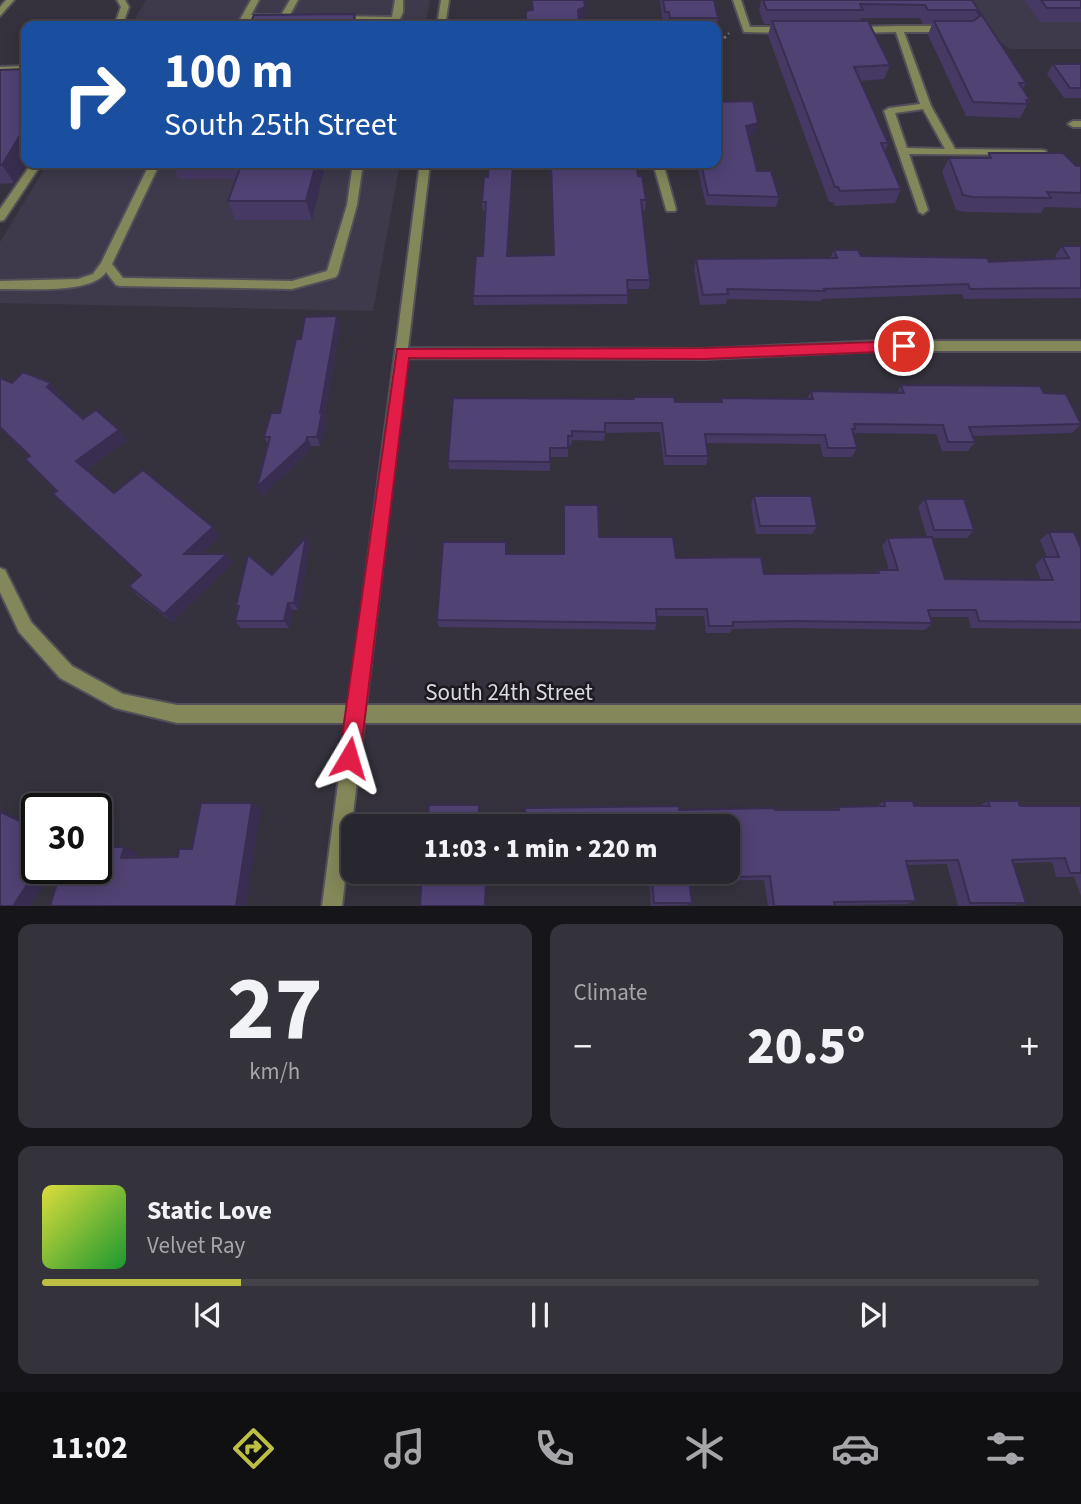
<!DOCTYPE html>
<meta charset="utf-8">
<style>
body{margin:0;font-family:"Source Sans 3",sans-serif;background:#34323a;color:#f1f3f6;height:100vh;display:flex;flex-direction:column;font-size:26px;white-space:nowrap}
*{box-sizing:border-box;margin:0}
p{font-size:23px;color:#a5a5aa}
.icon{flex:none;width:38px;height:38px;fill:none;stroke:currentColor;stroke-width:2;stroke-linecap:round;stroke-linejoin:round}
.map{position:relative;height:906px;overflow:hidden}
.details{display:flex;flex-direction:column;gap:18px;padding:18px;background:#161519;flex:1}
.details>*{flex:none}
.guide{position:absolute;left:21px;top:21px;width:700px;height:147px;border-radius:14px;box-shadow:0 4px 18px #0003,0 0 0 2px #44434a;background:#1a4fa0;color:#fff;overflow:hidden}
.speed{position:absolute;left:21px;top:793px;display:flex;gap:14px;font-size:35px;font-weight:700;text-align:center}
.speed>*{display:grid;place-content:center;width:91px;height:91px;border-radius:50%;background:#28262e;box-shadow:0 4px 18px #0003,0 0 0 2px #44434a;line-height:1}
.speed .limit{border:4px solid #111;border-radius:10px;background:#fff;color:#111}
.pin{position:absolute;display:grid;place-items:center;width:60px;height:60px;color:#fff;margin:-30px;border:4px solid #fff;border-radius:50%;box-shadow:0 2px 7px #0007}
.me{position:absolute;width:77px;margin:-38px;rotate:7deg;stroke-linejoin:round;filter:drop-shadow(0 0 5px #0008)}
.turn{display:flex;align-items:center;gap:24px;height:147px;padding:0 28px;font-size:32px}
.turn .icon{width:91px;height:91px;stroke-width:2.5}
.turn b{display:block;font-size:49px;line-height:60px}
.big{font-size:52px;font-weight:800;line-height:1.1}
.details .tile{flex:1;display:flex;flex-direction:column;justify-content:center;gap:10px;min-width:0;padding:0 24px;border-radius:14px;background:#34323a}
.details .dial{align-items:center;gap:0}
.dial b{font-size:91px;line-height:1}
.song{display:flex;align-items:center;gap:21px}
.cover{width:84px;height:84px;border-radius:10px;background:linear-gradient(135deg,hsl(60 70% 55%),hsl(130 70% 35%))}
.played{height:7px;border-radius:4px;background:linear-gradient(90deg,#bdbf43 20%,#44434a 20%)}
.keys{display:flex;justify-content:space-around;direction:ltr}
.heat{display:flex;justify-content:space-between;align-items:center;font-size:38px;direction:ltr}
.details .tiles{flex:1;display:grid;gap:18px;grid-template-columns:1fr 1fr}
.tile:last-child{grid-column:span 2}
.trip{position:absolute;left:341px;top:814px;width:399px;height:70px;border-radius:14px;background:#28262e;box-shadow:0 4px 18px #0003,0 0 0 2px #44434a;font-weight:800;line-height:70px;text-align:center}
.tab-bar{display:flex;height:112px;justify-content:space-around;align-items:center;background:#100f12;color:#a5a5aa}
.tab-bar .icon{width:49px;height:49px}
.tab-bar .selected{color:#bdbf43}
.tab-bar b{font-size:32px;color:#f1f3f6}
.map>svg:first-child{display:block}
</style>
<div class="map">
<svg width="1081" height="906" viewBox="0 0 1081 906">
<rect width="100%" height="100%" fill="#35323d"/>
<!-- built -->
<g fill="#3e3a4c">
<polygon points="146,0 430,0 425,26 131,26"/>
<polygon points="970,0 1081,0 1081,49 1010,49 992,35"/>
<polygon points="48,163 400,163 373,311 0,303 0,242"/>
</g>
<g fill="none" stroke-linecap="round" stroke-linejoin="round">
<defs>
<g id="service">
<polygon points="6,0 14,0 0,16 0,7"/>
<polygon points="117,0 125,0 129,7 122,26 114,26 121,7"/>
<polygon points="251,0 259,0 251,15 281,15 290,0 298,0 287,20 248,21 245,25 239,25 238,23"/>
<polygon points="395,0 403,0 403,12 397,26 389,26 390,22 338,22 334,19 338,16 392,17"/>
<polygon points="733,0 741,0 750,27 788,27 792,30 788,33 744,32"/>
<path d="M899 26H949L953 29 949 32H904L931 106 955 149 1042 150 1046 151V155L909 154 928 210 923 214 919 212 884 111 889 108 920 104 896 32 853 33 849 30 853 27ZM923 109 945 149 907 148 895 113Z"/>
<polygon points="26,66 26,72 0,73 0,67"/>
<polygon points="32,163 42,163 4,220 0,221 0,209"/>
<path d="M150 163H160L112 264 123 278 292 281 327 271 347 205 353 163H363L357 205 338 274 336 277 292 289 120 286 116 285 106 272C91 295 26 288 0 289V281L78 279 93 274 101 263Z"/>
<polygon points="653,163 663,163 676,209 675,211 667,211 666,209"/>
</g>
<g id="minor">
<polygon points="441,0 449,0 445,26 437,26"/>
<polygon points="1081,121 1081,127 1073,127 1068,124 1073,121"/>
<polygon points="420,163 430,163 408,348 704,349 878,341 1081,341 1081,351 878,351 704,359 407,358 366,705 1081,705 1081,723 364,723 342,906 322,906 346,723 177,723 115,708 60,678 19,632 0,592 0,568 5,570 31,622 72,666 123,694 177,705 349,705"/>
</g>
</defs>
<!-- service casing -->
<use href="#service" stroke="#53505a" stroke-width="4"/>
<!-- minor casing -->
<use href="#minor" stroke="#53505a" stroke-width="4"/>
<!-- path -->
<polyline stroke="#797780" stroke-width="2.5" stroke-dasharray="2.5 3.5" stroke-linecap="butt" points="716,47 729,33"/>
<!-- service -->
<use href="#service" fill="#848759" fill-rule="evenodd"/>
<!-- minor -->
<use href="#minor" fill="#848759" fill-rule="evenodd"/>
</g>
<!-- wall -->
<g fill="#463964">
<polygon points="660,0 714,0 718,18 716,29 716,26 663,26"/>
<polygon points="761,0 972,0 1026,83 1023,89 1030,100 1020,118 966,116 928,35 932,24 923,24 920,18 861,18 860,21 890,65 884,79 860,81 888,143 885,152 901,189 895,203 835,206 833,202 829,202 768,35 771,24 764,24 759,11"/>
<polygon points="1024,0 1081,0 1081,22 1040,22"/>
<polygon points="1053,64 1081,64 1081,98 1064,98 1047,74"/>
<polygon points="0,70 14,183 0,184"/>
<polygon points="716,102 756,133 749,135 757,171 779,197 776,207 706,205 697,166 683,166 682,163 716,163"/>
<polygon points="989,153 1081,166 1081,208 1045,207 1041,213 965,212 956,210 942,172 949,158 986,158"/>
<polygon points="172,163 326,163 312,220 235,220 228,201 236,179 179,179"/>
<polygon points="513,163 508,256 554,255 550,163 638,176 646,200 645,210 642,210 650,280 649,289 628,289 627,304 474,305 473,296 483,256 486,211 483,211 482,202 488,177"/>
<polygon points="1062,246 1081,246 1081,298 964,299 962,294 822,299 821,301 727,299 726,304 700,305 694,269 696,259 830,258 834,250 861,256 989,262 1057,258 1055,256"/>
<polygon points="337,316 340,326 324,418 326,422 320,446 311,446 309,451 262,496 268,445 264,437 280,413 301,339"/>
<polygon points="0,378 12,383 59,394 57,396 83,419 119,430 127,441 86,470 114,493 220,536 201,554 227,554 233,563 172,622 137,595 129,586 141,575 62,504 53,494 57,491 29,456 1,428 0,429"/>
<polygon points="901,385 1044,393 1081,424 1072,433 973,436 975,442 968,451 942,451 936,434 853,433 857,448 852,457 823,457 820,444 706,443 708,456 706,465 664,465 660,432 605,433 604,441 572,440 571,445 568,445 568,457 550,457 550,471 449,469 448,461 675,402 720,402 721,398 807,399 811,391 897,393"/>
<polygon points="754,496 817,526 812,534 756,534 751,504"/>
<polygon points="925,499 974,530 967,538 932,538 945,579 1041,580 1035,565 1043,557 1047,557 1040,540 1049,532 1081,548 1081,629 971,628 968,617 930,617 932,623 925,630 791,628 732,629 730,633 706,633 704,616 657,616 657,623 655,630 439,627 437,620 563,554 599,537 676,558 764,574 876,573 878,570 889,570 882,546 888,538 927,537 918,507"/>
<polygon points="306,537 310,545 298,610 293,610 289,628 241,628 235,621 238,609 236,606 272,575"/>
<polygon points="884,801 914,806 979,806 988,801 1020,806 1081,806 1081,896 1074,877 1056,877 1052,862 1013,863 1026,903 1013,905 958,906 947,864 907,865 916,901 906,904 768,906 764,880 690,881 692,903 688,905 651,906 649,883 631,883 631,877 487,878 486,906 420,906 422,872 679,810 834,810 839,807 875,807"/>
</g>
<!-- shaded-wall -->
<g fill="#392e51">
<polygon points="585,7 584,19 577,22 578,10"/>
<polygon points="355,14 357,26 352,26"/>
<polygon points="758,123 756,133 744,136 746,126"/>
<polygon points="26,125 26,163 14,183 2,165"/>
<polygon points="316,163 326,163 312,220 306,201"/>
<polygon points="513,163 513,168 508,265 507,256"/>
<polygon points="337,316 340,326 324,418 326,422 320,446 317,437 320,413"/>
<polygon points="51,383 59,394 55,397 47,387"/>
<polygon points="119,430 127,441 84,471 76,461"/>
<polygon points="307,437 311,446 309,451 262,496 257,487"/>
<polygon points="213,527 220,536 191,563 184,554"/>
<polygon points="306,537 310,545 298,610 294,603"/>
<polygon points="227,554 233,563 172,622 164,614"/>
<polygon points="288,603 293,610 289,628 284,621"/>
<polygon points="252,803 261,809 246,906 236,906"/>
<polygon points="479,805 480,810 480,826 478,826"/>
<polygon points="0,810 37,827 37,829 0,812"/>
<polygon points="124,847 137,852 134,862 121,858"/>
<polygon points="38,868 55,868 31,906 13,906"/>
<polygon points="486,875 487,878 486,906 485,906"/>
</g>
<!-- building -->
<g fill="#514274" stroke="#392e51" stroke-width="2">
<polygon points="532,0 584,0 585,7 578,10 579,26 526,26 526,11 533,10"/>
<polygon points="663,0 714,0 718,18 670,18 669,12 665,12"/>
<polygon points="763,0 972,0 1026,83 1019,83 1030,100 1026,100 1028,104 973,102 934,21 973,21 980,16 976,10 928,10 925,5 860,4 863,10 767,10"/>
<polygon points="1041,0 1081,0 1081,8 1047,8"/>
<polygon points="355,14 352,26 249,26 254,15"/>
<polygon points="772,21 868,21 890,65 854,67 888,143 881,143 901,189 840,191 838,187 835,187"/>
<polygon points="1053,64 1081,64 1081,88 1070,88"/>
<polygon points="26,69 26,125 2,165 0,165 0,70"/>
<polygon points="753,101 758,123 746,126 757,171 771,171 779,197 708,195 701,163 716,163 716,102"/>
<polygon points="989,153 1063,153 1076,166 1081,166 1081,193 1047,192 1051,198 973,197 963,195 949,158 991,158"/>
<polygon points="242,163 316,163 306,201 228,201"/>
<polygon points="489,163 513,163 507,256 554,255 551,163 636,163 638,176 642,176 646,200 641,200 650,280 627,280 628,295 473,296 476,256 483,256 486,202 482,202 484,177 488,177"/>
<polygon points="1062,246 1081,246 1081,288 970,289 968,284 824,289 825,291 727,289 728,294 703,295 696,259 837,258 834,250 858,250 861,256 987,258 989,262 1069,258"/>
<polygon points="337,316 320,413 322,413 317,437 307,437 306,442 257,487 270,437 264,437 271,413 280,413 296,339 301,339 305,317"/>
<polygon points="23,372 51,383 47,387 83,419 96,410 119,430 76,461 114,493 143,470 213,527 184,554 227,554 164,614 129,586 141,575 53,494 57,491 25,459 30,456 0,427 0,378 12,383"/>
<polygon points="901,385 1040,386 1044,393 1066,394 1081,424 969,427 975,442 948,442 943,425 854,424 855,429 852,429 857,448 828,448 825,435 705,434 708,456 666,456 662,423 605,423 605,432 572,431 572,436 568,436 568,448 550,448 550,462 448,461 453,398 634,399 634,397 674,397 675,402 722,402 721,398 813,399 811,391 904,393"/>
<polygon points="754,496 811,496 817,526 760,526"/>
<polygon points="925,499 964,499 974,530 934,530"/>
<polygon points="564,505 598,505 599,537 673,537 676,558 761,557 764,574 879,573 878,570 898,570 888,538 932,537 945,579 1053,580 1043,557 1059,557 1049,532 1074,532 1081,548 1081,622 979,621 976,610 928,610 932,623 796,621 733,622 733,626 709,626 707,609 656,609 657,623 437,620 443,542 506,542 506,554 564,554"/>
<polygon points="306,537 294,603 288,603 284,621 235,621 239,606 236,606 248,555 272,575"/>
<polygon points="884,801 913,801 914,806 990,806 988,801 1018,801 1020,806 1081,806 1081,873 1070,873 1065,858 1012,860 1026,903 970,903 958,860 906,861 916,901 834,902 835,906 774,906 770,876 689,878 692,903 654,903 652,879 633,880 633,874 486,875 485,906 420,906 422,872 728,872 728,826 525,826 525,808 679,806 679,810 774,808 775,810 839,810 839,807 885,806"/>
<polygon points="201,803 252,803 236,906 50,906 62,868 96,868 96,847 124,847 121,858 178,857 179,849 192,849"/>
<polygon points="429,805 479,805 478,826 427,826"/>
<polygon points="0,812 37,829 38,868 13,906 0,906"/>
</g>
<!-- route -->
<polygon fill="#e11d48" stroke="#92132f" stroke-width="2" points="904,341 911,346 904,351 704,359 409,358 360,758 357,765 349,768 342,765 339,758 397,349 704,348"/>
<g text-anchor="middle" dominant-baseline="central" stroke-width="5" stroke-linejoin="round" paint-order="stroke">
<!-- near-street labels -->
<g font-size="23" fill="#dad9e0" stroke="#1c1a20">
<text x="509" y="692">South 24th Street</text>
</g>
</g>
</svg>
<div class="speed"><div class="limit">30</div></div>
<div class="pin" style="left:904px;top:346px;background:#d93025"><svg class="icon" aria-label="arrive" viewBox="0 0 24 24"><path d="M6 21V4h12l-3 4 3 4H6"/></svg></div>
<svg class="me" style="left:349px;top:758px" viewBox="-20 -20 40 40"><path d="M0-17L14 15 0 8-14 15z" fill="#e11d48" stroke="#fff" stroke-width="4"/></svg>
<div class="trip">11:03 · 1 min · 220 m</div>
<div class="guide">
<div class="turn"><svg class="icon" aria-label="right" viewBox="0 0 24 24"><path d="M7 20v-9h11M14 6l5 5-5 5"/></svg><div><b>100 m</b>South 25th Street</div></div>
</div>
</div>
<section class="details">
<div class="tiles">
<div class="tile dial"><b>27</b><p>km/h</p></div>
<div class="tile"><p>Climate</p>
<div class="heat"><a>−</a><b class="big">20.5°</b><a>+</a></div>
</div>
<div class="tile">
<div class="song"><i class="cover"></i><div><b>Static Love</b><p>Velvet Ray</p></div></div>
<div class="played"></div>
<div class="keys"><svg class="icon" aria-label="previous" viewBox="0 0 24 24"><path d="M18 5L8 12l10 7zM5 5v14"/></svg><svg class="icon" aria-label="pause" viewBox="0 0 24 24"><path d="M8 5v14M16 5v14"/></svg><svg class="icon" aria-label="next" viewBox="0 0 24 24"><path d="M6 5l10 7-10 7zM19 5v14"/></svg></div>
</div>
</div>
</section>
<nav class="tab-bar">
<b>11:02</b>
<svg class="icon selected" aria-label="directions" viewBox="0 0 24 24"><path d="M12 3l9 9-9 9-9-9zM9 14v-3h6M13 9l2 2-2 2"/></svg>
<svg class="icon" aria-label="music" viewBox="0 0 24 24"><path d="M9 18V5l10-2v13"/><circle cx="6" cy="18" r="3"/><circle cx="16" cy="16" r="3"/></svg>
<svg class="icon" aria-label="phone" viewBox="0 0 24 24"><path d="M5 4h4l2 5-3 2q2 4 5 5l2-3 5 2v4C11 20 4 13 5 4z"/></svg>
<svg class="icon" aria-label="climate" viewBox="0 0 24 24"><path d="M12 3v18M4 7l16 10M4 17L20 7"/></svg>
<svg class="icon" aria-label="car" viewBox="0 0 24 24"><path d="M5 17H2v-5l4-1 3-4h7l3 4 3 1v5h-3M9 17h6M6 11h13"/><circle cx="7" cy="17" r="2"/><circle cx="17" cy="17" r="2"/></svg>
<svg class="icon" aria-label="filters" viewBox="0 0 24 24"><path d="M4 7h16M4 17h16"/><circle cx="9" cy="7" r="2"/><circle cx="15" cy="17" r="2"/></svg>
</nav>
